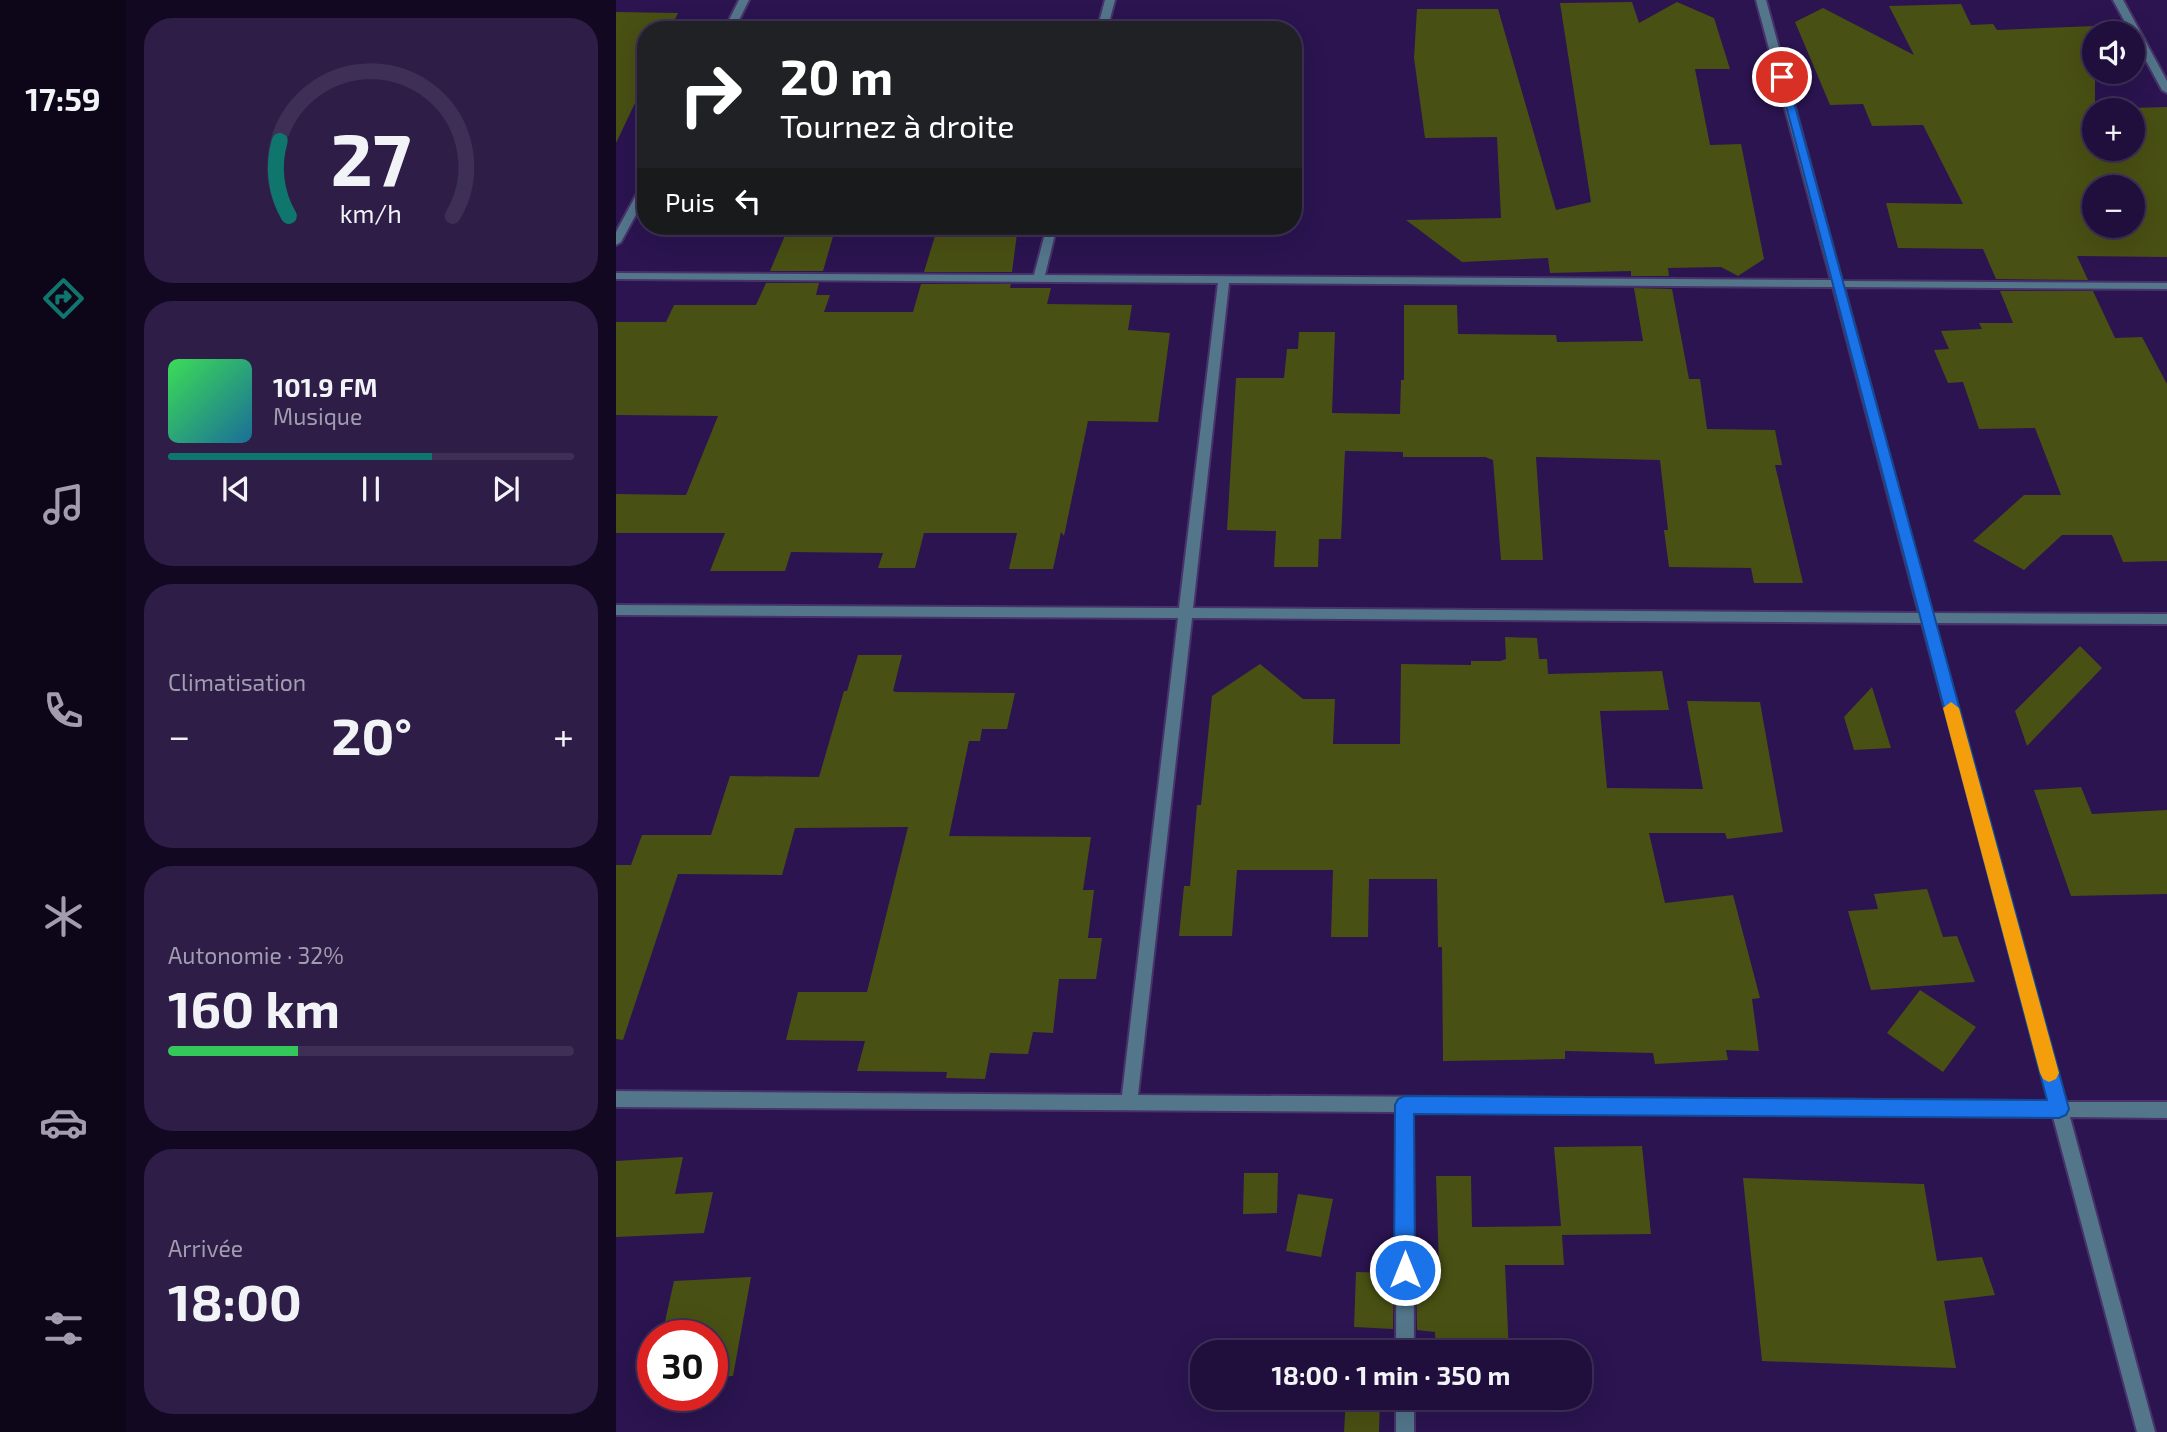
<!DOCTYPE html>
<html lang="fr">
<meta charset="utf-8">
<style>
body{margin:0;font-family:"Exo 2",sans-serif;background:#2d1d47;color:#f1f3f6;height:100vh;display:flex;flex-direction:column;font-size:26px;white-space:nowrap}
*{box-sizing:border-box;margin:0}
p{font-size:23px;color:#a29caf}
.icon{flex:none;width:38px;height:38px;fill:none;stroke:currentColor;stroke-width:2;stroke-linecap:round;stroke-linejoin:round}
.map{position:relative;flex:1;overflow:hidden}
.sheet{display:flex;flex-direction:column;gap:18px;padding:18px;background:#120821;width:490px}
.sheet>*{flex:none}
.hud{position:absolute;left:21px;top:21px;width:665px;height:214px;border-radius:28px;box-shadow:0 7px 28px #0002,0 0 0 2px #3d2f56;background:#202124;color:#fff;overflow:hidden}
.tools{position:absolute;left:1466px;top:21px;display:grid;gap:14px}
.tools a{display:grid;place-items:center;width:63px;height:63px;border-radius:50%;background:#200f3c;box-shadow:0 7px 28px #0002,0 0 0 2px #3d2f56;font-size:35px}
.speed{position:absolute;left:21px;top:1320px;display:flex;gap:14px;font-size:35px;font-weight:700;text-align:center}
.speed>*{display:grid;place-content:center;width:91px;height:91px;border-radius:50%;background:#200f3c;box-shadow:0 7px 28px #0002,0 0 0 2px #3d2f56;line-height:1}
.speed .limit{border:10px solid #d22;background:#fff;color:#111}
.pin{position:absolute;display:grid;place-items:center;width:60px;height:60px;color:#fff;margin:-30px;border:4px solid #fff;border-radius:50%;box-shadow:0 2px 7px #0007}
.me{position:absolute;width:77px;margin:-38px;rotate:0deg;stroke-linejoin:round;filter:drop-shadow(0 0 5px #0008)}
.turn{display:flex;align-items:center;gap:24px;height:147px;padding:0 28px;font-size:32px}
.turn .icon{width:91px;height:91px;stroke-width:2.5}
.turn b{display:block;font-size:49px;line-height:60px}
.then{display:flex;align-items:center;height:66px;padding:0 28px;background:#0003;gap:14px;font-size:26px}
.big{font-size:52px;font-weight:700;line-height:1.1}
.sheet .card{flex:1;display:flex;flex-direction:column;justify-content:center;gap:10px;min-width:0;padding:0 24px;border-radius:28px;background:#2d1d47}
.sheet .dial{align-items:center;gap:0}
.dial svg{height:182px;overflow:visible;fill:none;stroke:#3d2f56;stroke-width:7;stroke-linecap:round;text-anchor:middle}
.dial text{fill:#f1f3f6;stroke:none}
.song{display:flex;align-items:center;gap:21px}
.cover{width:84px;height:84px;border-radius:10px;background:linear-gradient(135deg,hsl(130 70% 55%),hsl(200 70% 35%))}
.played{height:7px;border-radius:4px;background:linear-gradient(90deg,#0f766e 65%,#3d2f56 65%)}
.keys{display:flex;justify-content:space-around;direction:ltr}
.heat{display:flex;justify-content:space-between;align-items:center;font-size:38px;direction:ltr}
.charge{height:10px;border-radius:5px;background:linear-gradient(90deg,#34c759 32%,#3d2f56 0)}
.trip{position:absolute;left:574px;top:1340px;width:402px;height:70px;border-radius:28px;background:#200f3c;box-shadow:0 7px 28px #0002,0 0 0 2px #3d2f56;font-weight:700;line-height:70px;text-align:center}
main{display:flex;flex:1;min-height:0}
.tabs{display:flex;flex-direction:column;width:126px;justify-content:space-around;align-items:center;background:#0d0618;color:#a29caf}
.tabs .icon{width:49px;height:49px}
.tabs .current{color:#0f766e}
.tabs b{font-size:32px;color:#f1f3f6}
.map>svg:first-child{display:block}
</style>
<main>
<nav class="tabs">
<b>17:59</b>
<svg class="icon current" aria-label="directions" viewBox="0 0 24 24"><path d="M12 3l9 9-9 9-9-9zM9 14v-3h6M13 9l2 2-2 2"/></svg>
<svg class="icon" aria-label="music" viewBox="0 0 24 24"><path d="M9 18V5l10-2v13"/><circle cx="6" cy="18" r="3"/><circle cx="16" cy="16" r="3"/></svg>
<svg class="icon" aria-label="phone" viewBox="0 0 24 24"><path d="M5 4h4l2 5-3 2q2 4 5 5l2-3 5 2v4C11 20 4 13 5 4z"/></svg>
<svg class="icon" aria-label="climate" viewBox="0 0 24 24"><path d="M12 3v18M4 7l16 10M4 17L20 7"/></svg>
<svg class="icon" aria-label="car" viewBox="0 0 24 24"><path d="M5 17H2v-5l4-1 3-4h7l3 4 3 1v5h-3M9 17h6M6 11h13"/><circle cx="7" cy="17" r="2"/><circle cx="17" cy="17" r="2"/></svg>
<svg class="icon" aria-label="filters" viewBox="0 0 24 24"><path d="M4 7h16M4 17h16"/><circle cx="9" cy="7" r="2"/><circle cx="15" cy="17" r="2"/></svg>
</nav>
<section class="sheet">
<div class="card dial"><svg viewBox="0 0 100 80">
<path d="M14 69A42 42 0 1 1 86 69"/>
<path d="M14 69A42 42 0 0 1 10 36" stroke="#0f766e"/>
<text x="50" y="56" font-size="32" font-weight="700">27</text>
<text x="50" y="72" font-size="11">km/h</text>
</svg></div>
<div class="card">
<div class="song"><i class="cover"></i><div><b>101.9 FM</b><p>Musique</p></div></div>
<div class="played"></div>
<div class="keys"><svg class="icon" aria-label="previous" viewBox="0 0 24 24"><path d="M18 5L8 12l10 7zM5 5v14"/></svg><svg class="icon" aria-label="pause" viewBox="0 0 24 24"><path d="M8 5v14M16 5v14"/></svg><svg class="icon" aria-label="next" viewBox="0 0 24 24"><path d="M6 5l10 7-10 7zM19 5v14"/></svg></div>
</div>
<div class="card"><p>Climatisation</p>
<div class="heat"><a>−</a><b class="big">20°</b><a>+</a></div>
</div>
<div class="card"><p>Autonomie · 32%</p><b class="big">160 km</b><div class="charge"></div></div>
<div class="card"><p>Arrivée</p><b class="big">18:00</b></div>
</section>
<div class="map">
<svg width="1551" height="1432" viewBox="0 0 1551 1432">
<rect width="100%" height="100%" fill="#2b1450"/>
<!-- building -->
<g fill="#495013" fill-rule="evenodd">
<polygon points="1016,2 1023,23 1061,2 1098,18 1114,69 1079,69 1094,145 1125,144 1148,259 1122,276 1105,267 1052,268 1053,276 1015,276 1015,271 934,273 932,258 846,262 790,220 885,218 881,137 809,138 798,58 801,9 882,9 940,210 975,202 944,3"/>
<path d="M1345 4 1355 25 1377 24 1381 30 1479 26V109L1551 107V257L1461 256 1472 280 1380 279 1367 249 1282 248 1270 203 1347 204 1307 125 1256 126 1247 104 1214 105 1179 22 1207 8 1298 55 1273 6ZM1479 110H1517V149H1479ZM1479 187H1517V226H1479Z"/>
<polygon points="0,12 62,13 54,30 30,30 30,80 0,143"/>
<polygon points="173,226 220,226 207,271 154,271"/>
<polygon points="322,226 402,226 396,272 308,272"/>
<polygon points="150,283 203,283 200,295 214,295 208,312 297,312 305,284 395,284 394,288 435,288 431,304 516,305 512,330 554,333 542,422 472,421 448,536 445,532 437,569 393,569 401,533 308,533 299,568 262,568 267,553 175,552 169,571 94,571 109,533 0,533 0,494 70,495 102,416 0,415 0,322 50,322 58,305 140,305"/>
<polygon points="1018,288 1056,289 1073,379 1084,379 1091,429 1159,430 1166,465 1159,465 1187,583 1138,583 1135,568 1053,567 1048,530 1052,530 1044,460 920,457 927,560 885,560 877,460 869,457 787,457 787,452 729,451 725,539 703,539 702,567 658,567 660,531 611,530 620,378 668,378 671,349 682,349 683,332 719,332 716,413 784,414 785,380 788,380 788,305 841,305 842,334 940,335 941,342 1027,341"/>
<polygon points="1384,291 1477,291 1499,338 1526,337 1551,384 1551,561 1507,562 1496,535 1446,535 1408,570 1357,541 1408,495 1445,495 1419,428 1363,429 1347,382 1332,383 1318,350 1333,349 1325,331 1366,329 1363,323 1397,323"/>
<polygon points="889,637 921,638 923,659 931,659 932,674 1046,671 1053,710 984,711 991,788 1087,789 1071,701 1144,702 1167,832 1111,839 1109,833 1033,833 1049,903 1117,895 1144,998 1136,999 1143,1051 1110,1050 1112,1060 1039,1064 1037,1053 949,1051 949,1059 827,1061 826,947 822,947 821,879 753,879 752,937 715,937 717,870 621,870 616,936 563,936 568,886 574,886 581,805 585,805 596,696 644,664 687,699 719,699 717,744 784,744 785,664 855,665 855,661 884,661 890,659"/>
<polygon points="1464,646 1486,668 1411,746 1399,711"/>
<polygon points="242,655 286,655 277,691 280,692 399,693 391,729 366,729 364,741 353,741 333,836 475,837 467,890 478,890 472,938 486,938 480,979 443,979 437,1033 417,1032 412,1054 374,1053 369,1079 330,1078 331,1072 241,1071 249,1041 170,1040 182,992 251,992 292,827 179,828 166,875 62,874 7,1040 0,1039 0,865 15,865 26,835 95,835 114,776 203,777 228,691 231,691"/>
<polygon points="1256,687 1275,748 1238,750 1228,717"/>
<polygon points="1465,787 1476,814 1551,810 1551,894 1455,896 1418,790"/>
<polygon points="1311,889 1327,937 1341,936 1359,982 1255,990 1232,911 1262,909 1258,894"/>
<polygon points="1304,990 1360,1027 1327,1072 1271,1033"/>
<polygon points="1026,1146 1035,1234 946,1235 948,1265 889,1265 893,1353 820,1353 819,1332 801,1330 800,1274 817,1274 817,1267 823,1267 820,1176 855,1176 856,1227 945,1226 938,1147"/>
<polygon points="67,1157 59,1194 97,1192 88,1233 0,1237 0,1161"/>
<polygon points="628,1173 662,1173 661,1213 627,1214"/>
<polygon points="1127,1178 1308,1184 1321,1261 1366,1257 1379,1295 1328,1301 1340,1368 1146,1361"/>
<polygon points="682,1194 717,1199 705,1257 670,1251"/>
<polygon points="740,1272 778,1273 777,1329 738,1327"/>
<polygon points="135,1277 117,1376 96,1377 96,1335 46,1335 58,1281"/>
<polygon points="730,1398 764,1398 763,1432 728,1432"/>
</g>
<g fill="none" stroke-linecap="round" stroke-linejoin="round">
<defs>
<g id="street">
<polygon points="123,0 133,0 118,30 108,30"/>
<polygon points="489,0 499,0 491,30 481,30"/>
<path d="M1140 0H1150L1226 281 1551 283V289L1228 287 1316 613 1551 614V624L1319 623 1449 1102H1551V1118L1454 1117 1539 1432H1521L1437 1117 797 1112 798 1353H780L781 1112 0 1107V1091L506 1095 562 618 0 615V605L563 608 602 283 0 279V273L418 275 431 226H441L429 275 1215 280ZM613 283 1217 287 1303 613 577 608ZM576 618 1306 623 1433 1101 522 1095Z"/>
<polygon points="1497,0 1507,0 1551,81 1551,93 1546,90"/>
<polygon points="30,183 30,196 5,242 0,245 0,232 25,186"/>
<rect x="780" y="1398" width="18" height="34"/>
</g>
</defs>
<!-- street casing -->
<use href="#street" stroke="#47326a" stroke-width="4"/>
<!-- street -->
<use href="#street" fill="#53768b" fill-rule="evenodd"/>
</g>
<!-- route -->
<polygon fill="#1a73e8" stroke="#114b97" stroke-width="2" points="1162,75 1171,77 1453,1109 1450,1115 1443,1118 798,1114 799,1270 796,1277 789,1280 781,1277 778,1270 779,1105 782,1099 789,1096 1431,1100"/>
<!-- slow -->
<polygon fill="#f59e0b" points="1335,702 1343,708 1443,1073 1440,1079 1433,1082 1427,1079 1424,1073 1327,708"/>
</svg>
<div class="tools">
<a><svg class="icon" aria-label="sound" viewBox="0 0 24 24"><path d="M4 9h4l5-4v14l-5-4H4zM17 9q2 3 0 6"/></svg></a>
<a>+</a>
<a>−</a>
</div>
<div class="speed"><div class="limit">30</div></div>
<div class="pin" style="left:1166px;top:77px;background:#d93025"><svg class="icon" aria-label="arrive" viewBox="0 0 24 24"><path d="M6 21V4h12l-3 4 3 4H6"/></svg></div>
<svg class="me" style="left:789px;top:1270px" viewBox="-20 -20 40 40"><circle r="17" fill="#1a73e8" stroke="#fff" stroke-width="3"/><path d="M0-11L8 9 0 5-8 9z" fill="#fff"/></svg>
<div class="trip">18:00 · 1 min · 350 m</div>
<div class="hud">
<div class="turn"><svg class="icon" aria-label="right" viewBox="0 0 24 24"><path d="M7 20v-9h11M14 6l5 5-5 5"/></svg><div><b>20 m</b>Tournez à droite</div></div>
<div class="then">Puis<svg class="icon" aria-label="left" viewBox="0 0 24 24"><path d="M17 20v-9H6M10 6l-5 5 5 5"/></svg></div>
</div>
</div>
</main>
